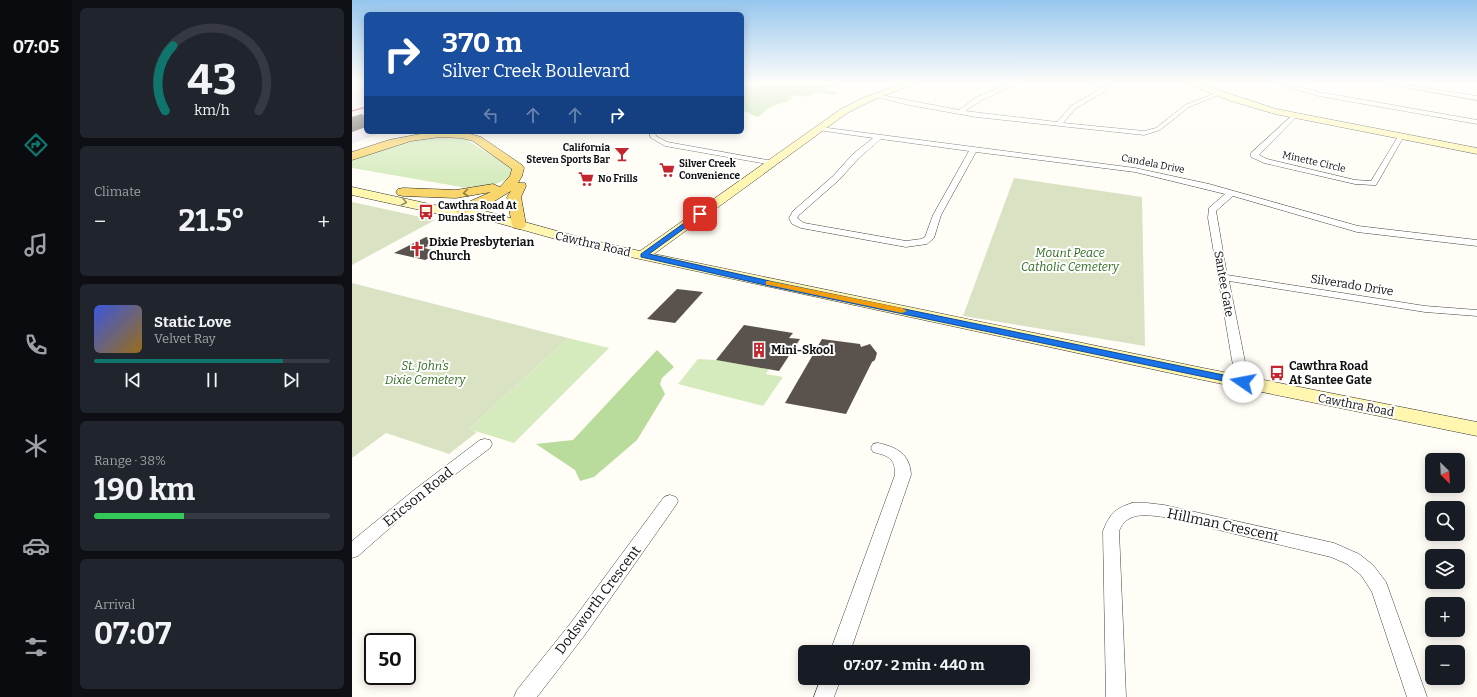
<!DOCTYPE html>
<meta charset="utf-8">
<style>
body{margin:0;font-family:Bitter,serif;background:#20242c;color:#f1f3f6;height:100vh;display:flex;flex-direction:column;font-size:15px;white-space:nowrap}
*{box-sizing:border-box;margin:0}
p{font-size:13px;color:#9ea1a6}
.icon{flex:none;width:22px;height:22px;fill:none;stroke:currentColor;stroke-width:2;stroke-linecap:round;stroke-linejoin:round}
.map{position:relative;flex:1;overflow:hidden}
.drawer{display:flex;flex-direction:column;gap:8px;padding:8px;background:#0d0f14;width:280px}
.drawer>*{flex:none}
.guide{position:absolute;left:12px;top:12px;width:380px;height:122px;border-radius:6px;box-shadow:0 2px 10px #0003;background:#1a4fa0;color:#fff;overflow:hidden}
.needle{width:26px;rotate:156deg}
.tools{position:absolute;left:1073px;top:453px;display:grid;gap:8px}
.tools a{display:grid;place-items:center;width:40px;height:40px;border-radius:6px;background:#171b24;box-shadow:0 2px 10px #0003;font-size:20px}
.speed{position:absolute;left:12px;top:633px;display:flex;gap:8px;font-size:20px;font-weight:700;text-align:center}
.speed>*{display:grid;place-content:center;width:52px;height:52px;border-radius:50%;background:#171b24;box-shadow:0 2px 10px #0003;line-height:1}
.speed .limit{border:2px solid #111;border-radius:6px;background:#fff;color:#111}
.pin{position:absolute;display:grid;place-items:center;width:34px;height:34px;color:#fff;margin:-17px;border-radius:8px;box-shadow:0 2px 6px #0006}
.me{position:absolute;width:44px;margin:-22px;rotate:282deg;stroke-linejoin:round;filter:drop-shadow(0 0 3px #0008)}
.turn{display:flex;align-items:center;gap:14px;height:84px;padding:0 12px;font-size:18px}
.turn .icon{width:52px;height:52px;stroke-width:2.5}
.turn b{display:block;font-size:28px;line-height:34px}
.lanes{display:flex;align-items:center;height:38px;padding:0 12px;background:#0003;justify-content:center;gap:20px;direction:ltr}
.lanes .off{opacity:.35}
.big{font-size:30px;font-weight:700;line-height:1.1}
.drawer .card{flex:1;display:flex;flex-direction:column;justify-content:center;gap:6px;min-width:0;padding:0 14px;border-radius:6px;background:#20242c}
.drawer .dial{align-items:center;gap:0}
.dial svg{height:104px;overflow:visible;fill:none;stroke:#363941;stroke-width:7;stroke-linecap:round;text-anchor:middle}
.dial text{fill:#f1f3f6;stroke:none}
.song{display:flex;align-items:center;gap:12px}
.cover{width:48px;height:48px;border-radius:6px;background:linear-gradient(135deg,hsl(230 70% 55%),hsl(40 70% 35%))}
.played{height:4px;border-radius:2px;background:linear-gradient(90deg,#0f766e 80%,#363941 80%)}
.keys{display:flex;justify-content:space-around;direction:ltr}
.heat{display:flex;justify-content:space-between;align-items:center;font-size:22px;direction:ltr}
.charge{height:6px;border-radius:3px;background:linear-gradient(90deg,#34c759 38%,#363941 0)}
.trip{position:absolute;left:446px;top:645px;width:232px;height:40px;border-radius:6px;background:#171b24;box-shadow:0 2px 10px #0003;font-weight:700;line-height:40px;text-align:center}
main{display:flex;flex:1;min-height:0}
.dock{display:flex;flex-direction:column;width:72px;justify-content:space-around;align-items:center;background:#090b0e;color:#9ea1a6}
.dock .icon{width:28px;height:28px}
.dock .on{color:#0f766e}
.dock b{font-size:18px;color:#f1f3f6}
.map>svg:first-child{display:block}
</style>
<main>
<nav class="dock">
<b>07:05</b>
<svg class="icon on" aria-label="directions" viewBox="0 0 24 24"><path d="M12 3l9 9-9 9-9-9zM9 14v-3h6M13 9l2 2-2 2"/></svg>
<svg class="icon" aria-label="music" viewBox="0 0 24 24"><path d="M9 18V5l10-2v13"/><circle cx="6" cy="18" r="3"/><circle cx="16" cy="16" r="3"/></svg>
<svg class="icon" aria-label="phone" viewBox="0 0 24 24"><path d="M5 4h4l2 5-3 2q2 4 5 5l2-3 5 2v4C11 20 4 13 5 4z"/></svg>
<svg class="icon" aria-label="climate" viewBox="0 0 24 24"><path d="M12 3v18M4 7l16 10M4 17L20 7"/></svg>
<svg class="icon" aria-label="car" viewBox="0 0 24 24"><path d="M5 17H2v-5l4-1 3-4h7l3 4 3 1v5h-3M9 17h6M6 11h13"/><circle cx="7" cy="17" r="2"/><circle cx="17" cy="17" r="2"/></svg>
<svg class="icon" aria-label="filters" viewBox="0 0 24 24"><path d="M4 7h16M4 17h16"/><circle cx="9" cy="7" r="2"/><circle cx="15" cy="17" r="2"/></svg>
</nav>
<section class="drawer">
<div class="card dial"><svg viewBox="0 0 100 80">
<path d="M14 69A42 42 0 1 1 86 69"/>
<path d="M14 69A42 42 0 0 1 20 19" stroke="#0f766e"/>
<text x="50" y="56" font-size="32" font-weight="700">43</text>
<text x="50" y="72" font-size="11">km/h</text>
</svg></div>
<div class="card"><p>Climate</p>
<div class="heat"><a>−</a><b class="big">21.5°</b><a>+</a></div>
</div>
<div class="card">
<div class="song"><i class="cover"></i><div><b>Static Love</b><p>Velvet Ray</p></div></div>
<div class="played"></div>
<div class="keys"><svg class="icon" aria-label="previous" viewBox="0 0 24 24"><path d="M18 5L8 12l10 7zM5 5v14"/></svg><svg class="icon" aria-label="pause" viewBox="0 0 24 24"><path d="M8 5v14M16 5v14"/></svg><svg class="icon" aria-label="next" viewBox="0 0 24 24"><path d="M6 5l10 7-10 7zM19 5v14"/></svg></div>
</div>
<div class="card"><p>Range · 38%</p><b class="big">190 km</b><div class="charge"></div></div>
<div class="card"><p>Arrival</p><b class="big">07:07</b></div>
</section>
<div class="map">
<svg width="1125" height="697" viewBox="0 0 1125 697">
<rect width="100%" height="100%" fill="#fffdf5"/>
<!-- industrial -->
<g fill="#eee6ef">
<polygon points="0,83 14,83 14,104 0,108"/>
<polygon points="14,109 14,132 32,132 0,144 0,113"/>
</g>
<!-- green -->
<g fill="#d5ebbd">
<polygon points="84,136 108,137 113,139 156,165 161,169 158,178 139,186 115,188 0,168 0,159 44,143"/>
<polygon points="216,338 257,348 162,443 117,429"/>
<polygon points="346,359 364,360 417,369 414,374 431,377 411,406 326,384"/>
</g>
<!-- forest -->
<g fill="#b9dc9c">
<path d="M391 83H477L475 84 483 86 471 89 487 93 484 95 465 93 455 97 445 95 436 97 441 99 421 106 411 111H414L406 117C399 115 396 111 390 111Z"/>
<polygon points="305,350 322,367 310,378 308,384 313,394 285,440 242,477 228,481 223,470 184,444 221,440"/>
</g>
<!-- cemetery -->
<g fill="#d9e3c4">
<polygon points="662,178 790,197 793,346 611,316"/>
<polygon points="0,202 83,220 0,265"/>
<polygon points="0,283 216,338 117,429 125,432 97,454 34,433 0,458"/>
</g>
<!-- building -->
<g fill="#5a524d">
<polygon points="9,114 14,116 14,127 0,132 0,117"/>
<polygon points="74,237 89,240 72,248 88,252 73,260 42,253"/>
<polygon points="325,289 351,292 323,323 295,319"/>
<polygon points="392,325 441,333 437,338 448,339 427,371 364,360"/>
<polygon points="470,339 508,344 509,347 518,344 525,353 523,360 520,362 494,414 433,403"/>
</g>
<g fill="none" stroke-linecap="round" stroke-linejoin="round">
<defs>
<g id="street">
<polygon points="659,83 667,83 630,100 613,111 705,122 719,106 748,89 749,88 740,83 748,83 755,87 753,91 723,109 711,123 792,131 804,128 833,105 864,93 869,94 837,107 808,130 792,135 624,117 557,105 521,96 524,94 607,110 625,97"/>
<polygon points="923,83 932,83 967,92 1125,120 1125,124 967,96"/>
<polygon points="1029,83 1042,83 1125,96 1125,100"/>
<polygon points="943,113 946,115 907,155 915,159 1003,180 1019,181 1047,135 1052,136 1027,180 1024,185 1021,185 1003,184 912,163 899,157 899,153"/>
<path d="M468 127 783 168 857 184 1006 226 1125 240V246L1005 232 881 196 864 211 875 275 1073 306 1125 310V316L1073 312 877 281 897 382 896 385 891 386 886 385 880 360 856 218 857 208 873 194 783 172 624 152 589 215 582 238 575 244 554 247 449 228 440 224 437 218 441 211 481 176 501 154 521 138 466 130 465 129ZM529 139 617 151 581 215 573 237 569 239 554 241 452 223 445 218 447 215 487 180 507 158Z"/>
<polygon points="297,132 303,132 304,136 315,142 421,161 425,163 421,165 313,146 299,138"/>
<polygon points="133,439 138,440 140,444 138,448 72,498 6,556 0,558 0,541 62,490 128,440"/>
<path d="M526 443C545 447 558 454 559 475L498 652H478L543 475C543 457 536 456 521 452L519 448 521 444Z"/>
<polygon points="318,495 324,497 326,501 324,505 232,636 185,697 162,697 165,690 218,624 312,497"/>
<path d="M780 503H795L812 505 982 543 1007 554 1021 565 1034 582 1075 697H1055L1020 592 1009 575 995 564 979 557 812 517C794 515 775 511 767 531L774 697H754L751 531C758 514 762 509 780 503Z"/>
<polygon points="469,678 489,678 482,697 462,697"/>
</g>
<g id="secondary">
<polygon points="553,83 564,83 519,101 495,113 302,254 851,368 1125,422 1125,436 851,380 232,247 121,216 82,213 0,195 0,187 82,205 122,208 234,239 288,251 489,109 513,97"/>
<polygon points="833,83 845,83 924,109 1125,148 1125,154 923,114 879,101"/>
</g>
<polygon id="primary" points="79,132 111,132 129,137 170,165 172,168 170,176 166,183 173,183 174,186 169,197 174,225 172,228 167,229 162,228 160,225 155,197 159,191 141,202 110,214 105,213 103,210 105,207 139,192 104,198 51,196 46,195 44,192 46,189 51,188 104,190 141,184 148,187 158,176 160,169 121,141 110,138 88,137 59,141 0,160 0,152 37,140"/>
</defs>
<!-- street casing -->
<use href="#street" stroke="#444" stroke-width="1"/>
<!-- secondary casing -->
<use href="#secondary" stroke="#333" stroke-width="1"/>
<!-- primary casing -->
<use href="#primary" stroke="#222" stroke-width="1"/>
<!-- street -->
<use href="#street" fill="#fff" fill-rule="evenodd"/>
<!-- secondary -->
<use href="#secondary" fill="#fff6b0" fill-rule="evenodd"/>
<!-- primary -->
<use href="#primary" fill="#f9d66b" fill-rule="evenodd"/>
<!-- rail -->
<polyline stroke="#c4262e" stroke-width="1.5" points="0,111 14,107"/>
</g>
<!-- one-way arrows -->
<defs><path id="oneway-chevron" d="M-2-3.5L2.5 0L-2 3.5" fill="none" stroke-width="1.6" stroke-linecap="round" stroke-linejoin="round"/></defs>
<use stroke="#917d42" href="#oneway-chevron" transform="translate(114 193) rotate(173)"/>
<use stroke="#948f68" href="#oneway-chevron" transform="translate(52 202) rotate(12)"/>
<!-- sky -->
<linearGradient id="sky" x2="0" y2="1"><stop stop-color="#95c6ee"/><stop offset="0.46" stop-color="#fffefa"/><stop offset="1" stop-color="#fffefa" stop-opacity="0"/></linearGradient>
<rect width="1125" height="181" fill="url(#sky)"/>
<!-- route -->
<polygon fill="#1a73e8" stroke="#114b97" points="346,213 352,214 297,254 422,282 891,379 896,382 891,385 422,287 289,257 289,254"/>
<!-- slow -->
<polygon fill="#f59e0b" points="414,281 417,281 550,308 555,311 550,313 417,285 414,285"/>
<!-- icons -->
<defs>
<symbol id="bar-bare" viewBox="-9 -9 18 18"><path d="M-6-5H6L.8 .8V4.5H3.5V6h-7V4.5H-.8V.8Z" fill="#c4262e" stroke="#fff" stroke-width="2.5" paint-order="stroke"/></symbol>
<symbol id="supermarket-bare" viewBox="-9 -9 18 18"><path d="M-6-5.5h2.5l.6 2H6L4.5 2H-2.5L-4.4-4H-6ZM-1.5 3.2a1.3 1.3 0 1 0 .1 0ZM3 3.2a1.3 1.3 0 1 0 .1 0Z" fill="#c4262e" stroke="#fff" stroke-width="2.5" paint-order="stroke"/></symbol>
<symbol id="bus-bare" viewBox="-9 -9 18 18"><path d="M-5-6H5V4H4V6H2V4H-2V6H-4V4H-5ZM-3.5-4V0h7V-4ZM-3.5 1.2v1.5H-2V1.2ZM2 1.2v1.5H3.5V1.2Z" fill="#c4262e" stroke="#fff" stroke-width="2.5" paint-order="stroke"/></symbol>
<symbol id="church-bare" viewBox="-9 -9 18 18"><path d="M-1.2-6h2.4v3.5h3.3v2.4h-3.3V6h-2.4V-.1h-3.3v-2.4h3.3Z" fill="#c4262e" stroke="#fff" stroke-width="2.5" paint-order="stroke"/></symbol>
<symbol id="building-bare" viewBox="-9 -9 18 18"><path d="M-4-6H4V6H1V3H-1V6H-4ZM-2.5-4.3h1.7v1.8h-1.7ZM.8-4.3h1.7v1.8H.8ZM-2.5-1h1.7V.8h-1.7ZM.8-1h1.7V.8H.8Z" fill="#c4262e" stroke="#fff" stroke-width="2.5" paint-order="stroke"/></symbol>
</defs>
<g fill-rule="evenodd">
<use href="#bar-bare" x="259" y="143" width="22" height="22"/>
<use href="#supermarket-bare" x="304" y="159" width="22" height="22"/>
<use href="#supermarket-bare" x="223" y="168" width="22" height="22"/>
<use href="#bus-bare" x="63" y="201" width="22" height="22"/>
<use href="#church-bare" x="54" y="238" width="22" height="22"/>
<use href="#building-bare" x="396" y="339" width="22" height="22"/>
<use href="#bus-bare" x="914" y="362" width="22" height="22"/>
</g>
<g text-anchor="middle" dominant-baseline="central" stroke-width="4" stroke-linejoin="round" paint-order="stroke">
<!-- far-poi labels -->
<g font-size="10" font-weight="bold" fill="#111" stroke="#fff" text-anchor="start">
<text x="258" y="148" text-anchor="end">California<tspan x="258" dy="12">Steven Sports Bar</tspan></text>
<text x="327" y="164">Silver Creek<tspan x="327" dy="12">Convenience</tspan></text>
<text x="246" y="179">No Frills</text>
<text x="86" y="206">Cawthra Road At<tspan x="86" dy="12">Dundas Street</tspan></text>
</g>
<!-- far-street labels -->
<g font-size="10" fill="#111" stroke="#fff">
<text transform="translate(962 162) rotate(13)">Minette Circle</text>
<text transform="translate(801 164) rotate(11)">Candela Drive</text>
</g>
<!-- poi labels -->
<g font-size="12" font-weight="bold" fill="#111" stroke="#fff" text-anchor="start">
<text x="77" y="242">Dixie Presbyterian<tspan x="77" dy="14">Church</tspan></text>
<text x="419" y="350">Mini-Skool</text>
<text x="937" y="366">Cawthra Road<tspan x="937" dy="14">At Santee Gate</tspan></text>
</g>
<!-- street labels -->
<g font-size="12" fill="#111" stroke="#fff">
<text transform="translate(241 244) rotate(13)">Cawthra Road</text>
<text transform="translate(872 284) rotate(80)">Santee Gate</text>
<text transform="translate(1000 285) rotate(9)">Silverado Drive</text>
<text transform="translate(1004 405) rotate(11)">Cawthra Road</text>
</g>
<!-- park labels -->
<g font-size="12" font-style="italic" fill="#2f6b1f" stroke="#fff">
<text x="718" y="253">Mount Peace<tspan x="718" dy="14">Catholic Cemetery</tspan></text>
<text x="73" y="366">St. John’s<tspan x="73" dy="14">Dixie Cemetery</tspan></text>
</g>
<!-- near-street labels -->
<g font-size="14" fill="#111" stroke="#fff">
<text transform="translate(66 497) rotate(-39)">Ericson Road</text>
<text transform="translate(871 525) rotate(12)">Hillman Crescent</text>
<text transform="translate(246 600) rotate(-53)">Dodsworth Crescent</text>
</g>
</g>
</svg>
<div class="tools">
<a><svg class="needle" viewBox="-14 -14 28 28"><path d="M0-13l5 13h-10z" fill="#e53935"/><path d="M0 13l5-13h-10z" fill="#9ea1a6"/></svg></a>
<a><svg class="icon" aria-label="search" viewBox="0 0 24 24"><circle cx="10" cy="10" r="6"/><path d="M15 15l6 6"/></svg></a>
<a><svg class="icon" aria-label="layers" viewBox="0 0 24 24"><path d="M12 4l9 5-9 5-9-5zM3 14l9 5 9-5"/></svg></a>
<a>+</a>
<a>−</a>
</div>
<div class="speed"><div class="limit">50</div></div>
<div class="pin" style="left:348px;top:214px;background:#d93025"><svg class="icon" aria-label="arrive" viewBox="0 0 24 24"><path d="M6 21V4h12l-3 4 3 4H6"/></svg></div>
<svg class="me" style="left:891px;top:382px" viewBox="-20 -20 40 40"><circle r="19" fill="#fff"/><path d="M0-13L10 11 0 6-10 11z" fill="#1a73e8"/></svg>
<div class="trip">07:07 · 2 min · 440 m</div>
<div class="guide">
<div class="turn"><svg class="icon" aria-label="right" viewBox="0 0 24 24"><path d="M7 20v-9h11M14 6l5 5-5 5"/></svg><div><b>370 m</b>Silver Creek Boulevard</div></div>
<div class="lanes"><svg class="icon off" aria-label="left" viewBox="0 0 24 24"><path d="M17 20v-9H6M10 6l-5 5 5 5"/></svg><svg class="icon off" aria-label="ahead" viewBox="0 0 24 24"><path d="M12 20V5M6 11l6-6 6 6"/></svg><svg class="icon off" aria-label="ahead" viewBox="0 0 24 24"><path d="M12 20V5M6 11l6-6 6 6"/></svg><svg class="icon" aria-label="right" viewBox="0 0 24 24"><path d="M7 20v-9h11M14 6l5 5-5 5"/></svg></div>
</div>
</div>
</main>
